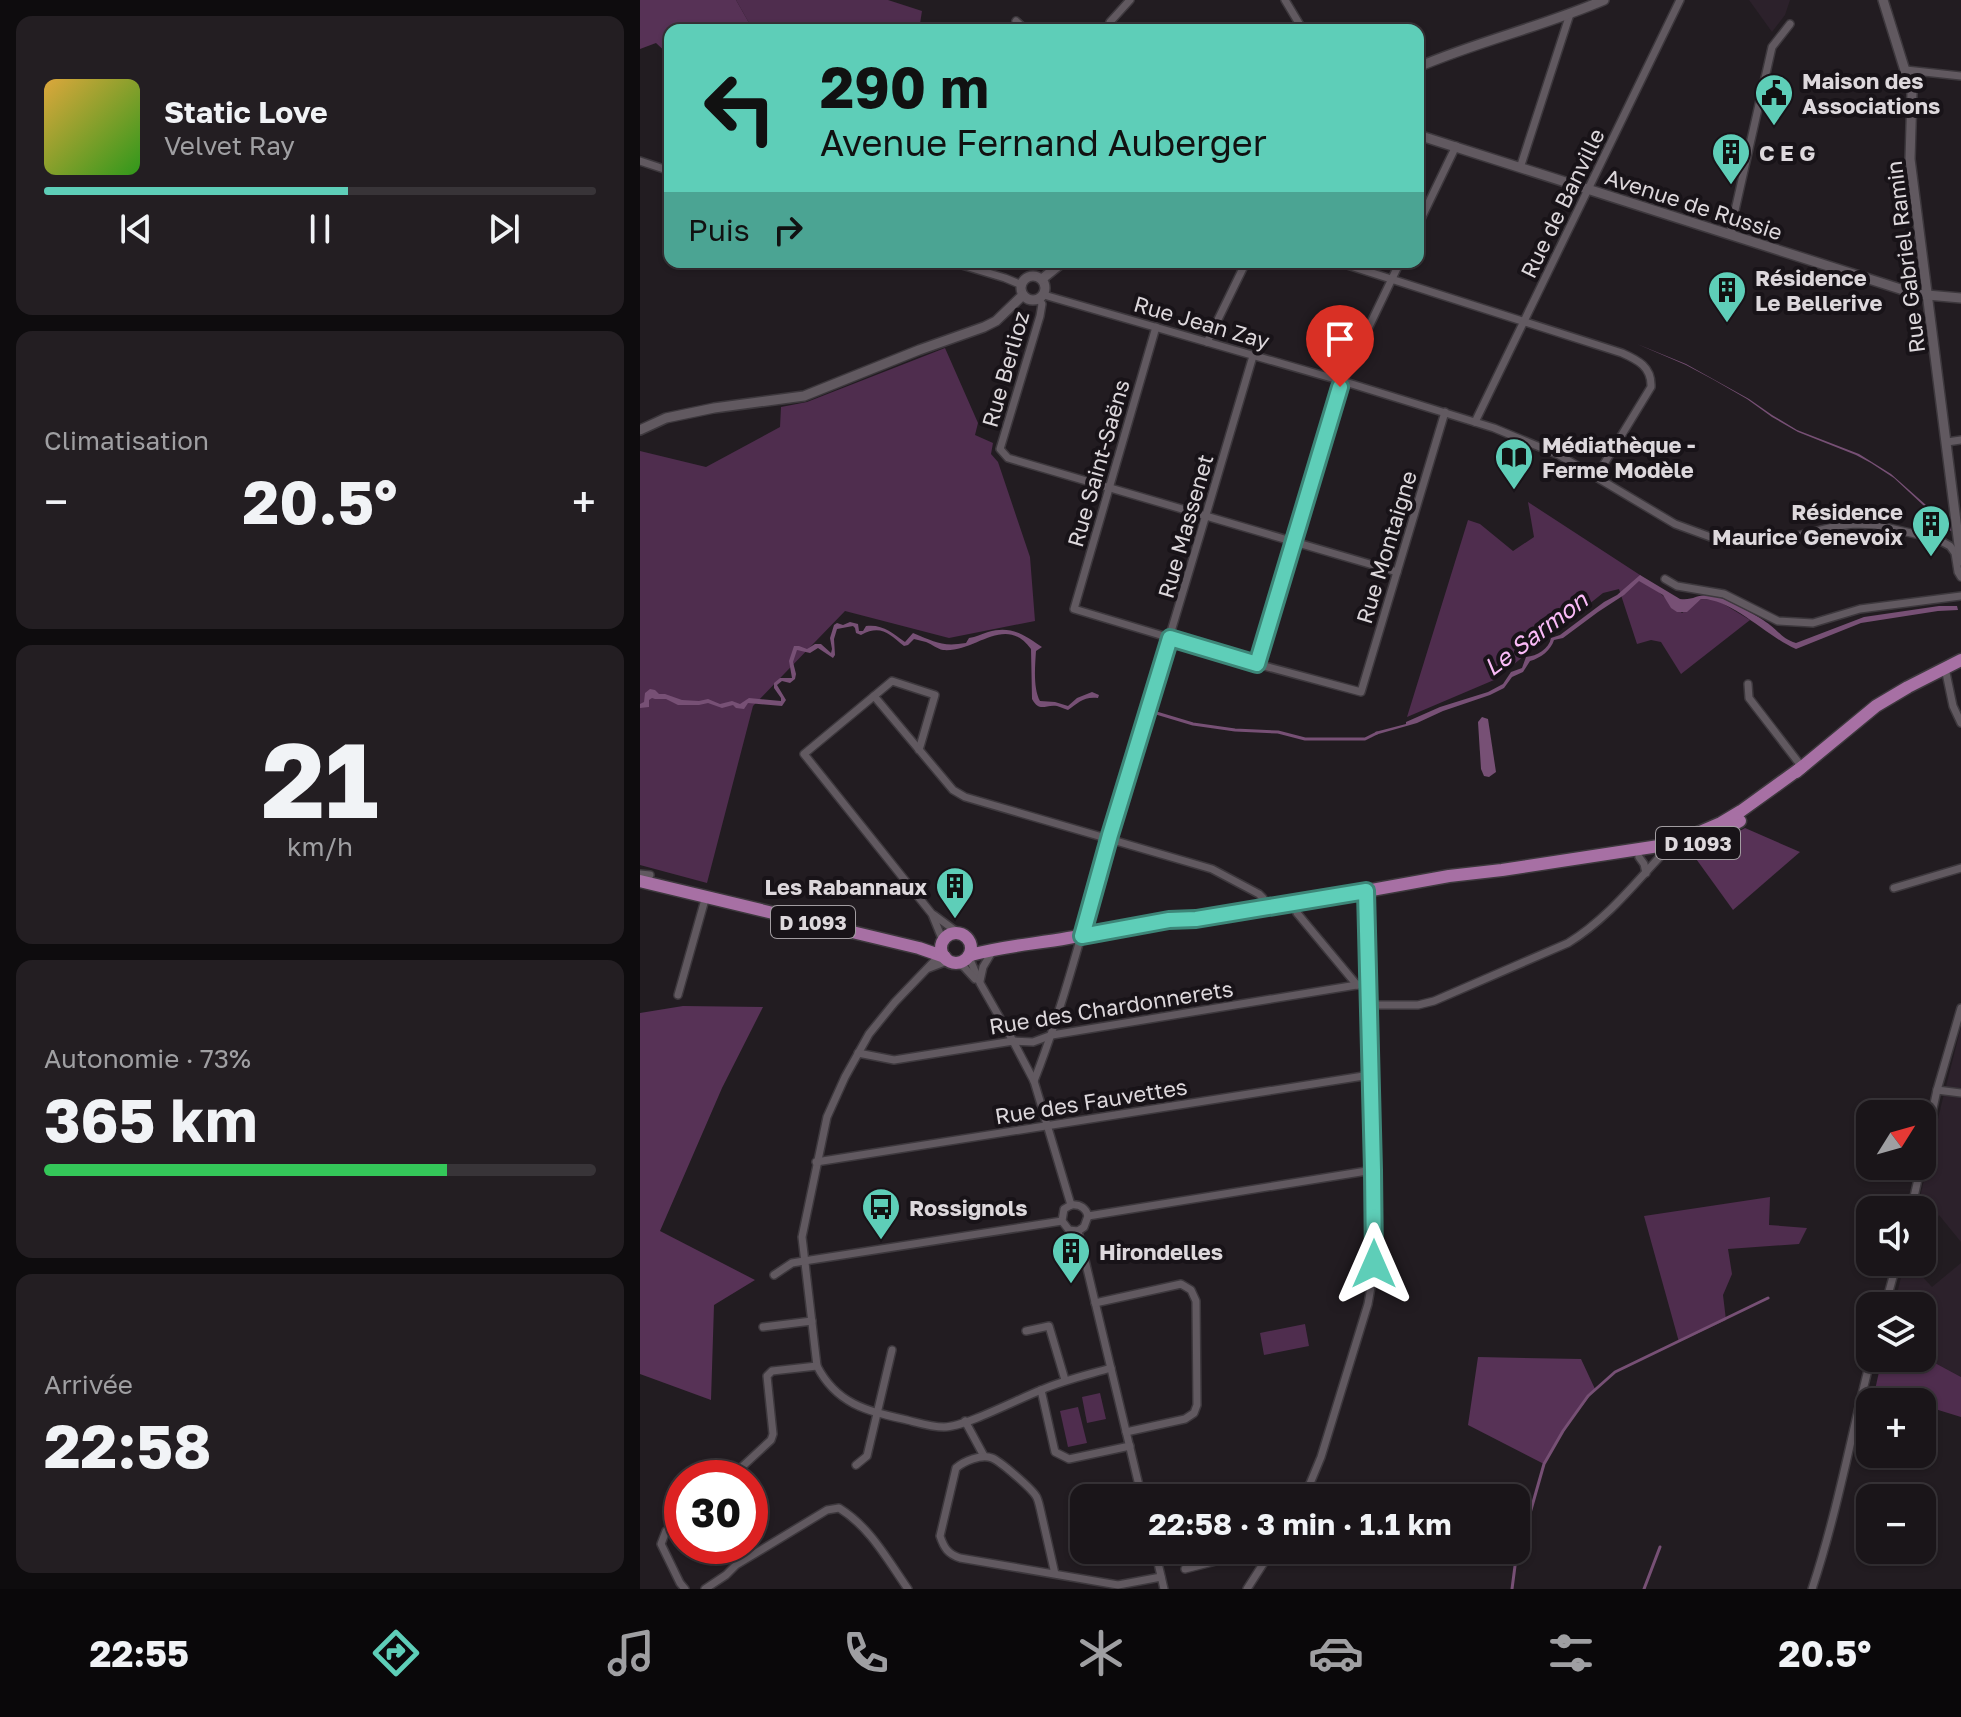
<!DOCTYPE html>
<html lang="fr">
<meta charset="utf-8">
<style>
body{margin:0;font-family:"Golos Text",sans-serif;background:#231e22;color:#f1f3f6;height:100vh;display:flex;flex-direction:column;font-size:30px;white-space:nowrap}
*{box-sizing:border-box;margin:0}
p{font-size:26px;color:#9f9fa2}
.icon{flex:none;width:44px;height:44px;fill:none;stroke:currentColor;stroke-width:2;stroke-linecap:round;stroke-linejoin:round}
.map{position:relative;flex:1;overflow:hidden}
.drawer{display:flex;flex-direction:column;gap:16px;padding:16px;background:#0e0c0e;width:640px}
.drawer>*{flex:none}
.banner{position:absolute;left:24px;top:24px;width:760px;height:244px;border-radius:16px;box-shadow:0 2px 6px #0004,0 0 0 2px #383438;background:#5eceb8;color:#111;overflow:hidden}
.needle{width:52px;rotate:53deg}
.buttons{position:absolute;left:1216px;top:1100px;display:grid;gap:16px}
.buttons a{display:grid;place-items:center;width:80px;height:80px;border-radius:16px;background:#1a1519;box-shadow:0 2px 6px #0004,0 0 0 2px #383438;font-size:40px}
.speed{position:absolute;left:24px;top:1460px;display:flex;gap:16px;font-size:40px;font-weight:700;text-align:center}
.speed>*{display:grid;place-content:center;width:104px;height:104px;border-radius:50%;background:#1a1519;box-shadow:0 2px 6px #0004,0 0 0 2px #383438;line-height:1}
.speed .limit{border:12px solid #d22;background:#fff;color:#111}
.pin{position:absolute;display:grid;place-items:center;width:68px;height:68px;color:#fff;margin:-82px -34px;border-radius:50% 50% 50% 0;rotate:-45deg;box-shadow:0 0 8px #0007}
.pin .icon{rotate:45deg}
.me{position:absolute;width:88px;margin:-44px;rotate:0deg;stroke-linejoin:round;filter:drop-shadow(0 0 6px #0008)}
.turn{display:flex;align-items:center;gap:28px;height:168px;padding:0 24px;font-size:36px}
.turn .icon{width:104px;height:104px;stroke-width:2.5}
.turn b{display:block;font-size:56px;line-height:68px}
.then{display:flex;align-items:center;height:76px;padding:0 24px;background:#0003;gap:16px;font-size:30px}
.big{font-size:60px;font-weight:700;line-height:1.1}
.drawer .tile{flex:1;display:flex;flex-direction:column;justify-content:center;gap:12px;min-width:0;padding:0 28px;border-radius:16px;background:#231e22}
.drawer .dial{align-items:center;gap:0}
.dial b{font-size:104px;line-height:1}
.song{display:flex;align-items:center;gap:24px}
.cover{width:96px;height:96px;border-radius:12px;background:linear-gradient(135deg,hsl(40 70% 55%),hsl(110 70% 35%))}
.played{height:8px;border-radius:4px;background:linear-gradient(90deg,#5eceb8 55%,#383438 55%)}
.keys{display:flex;justify-content:space-around;direction:ltr}
.heat{display:flex;justify-content:space-between;align-items:center;font-size:44px;direction:ltr}
.charge{height:12px;border-radius:6px;background:linear-gradient(90deg,#34c759 73%,#383438 0)}
.trip{position:absolute;left:430px;top:1484px;width:460px;height:80px;border-radius:16px;background:#1a1519;box-shadow:0 2px 6px #0004,0 0 0 2px #383438;font-weight:700;line-height:80px;text-align:center}
.tab-bar{display:flex;height:128px;justify-content:space-around;align-items:center;background:#0a080a;color:#9f9fa2}
.tab-bar .icon{width:56px;height:56px}
.tab-bar .selected{color:#5eceb8}
.tab-bar b{font-size:36px;color:#f1f3f6}
main{display:flex;flex:1;min-height:0}
.map>svg:first-child{display:block}
</style>
<main>
<section class="drawer">
<div class="tile">
<div class="song"><i class="cover"></i><div><b>Static Love</b><p>Velvet Ray</p></div></div>
<div class="played"></div>
<div class="keys"><svg class="icon" aria-label="previous" viewBox="0 0 24 24"><path d="M18 5L8 12l10 7zM5 5v14"/></svg><svg class="icon" aria-label="pause" viewBox="0 0 24 24"><path d="M8 5v14M16 5v14"/></svg><svg class="icon" aria-label="next" viewBox="0 0 24 24"><path d="M6 5l10 7-10 7zM19 5v14"/></svg></div>
</div>
<div class="tile"><p>Climatisation</p>
<div class="heat"><a>−</a><b class="big">20.5°</b><a>+</a></div>
</div>
<div class="tile dial"><b>21</b><p>km/h</p></div>
<div class="tile"><p>Autonomie · 73%</p><b class="big">365 km</b><div class="charge"></div></div>
<div class="tile"><p>Arrivée</p><b class="big">22:58</b></div>
</section>
<div class="map">
<svg width="1321" height="1589" viewBox="0 0 1321 1589">
<rect width="100%" height="100%" fill="#221c21"/>
<!-- built -->
<g fill="#2c212b">
<polygon points="1109,0 1150,0 1145,15 1132,32"/>
<polygon points="1321,1027 1321,1242 1299,1215 1297,1220 1282,1216 1282,1210 1277,1210 1301,1106"/>
<polygon points="1321,1263 1321,1377 1282,1356 1282,1306 1254,1306 1264,1265 1272,1275 1277,1271 1292,1287"/>
</g>
<!-- green -->
<g fill="#4f2d4e">
<polygon points="96,0 248,0 282,11 279,30 113,30"/>
<polygon points="305,348 338,423 335,435 353,443 351,454 358,462 390,557 395,621 309,638 205,611 113,706 67,883 0,865 0,451 66,467 140,427 141,407 167,402"/>
<polygon points="888,502 1000,575 1042,613 1061,599 1077,600 1110,620 1041,674 1021,642 1011,640 997,644 979,589 963,593 854,680 767,717 828,520 840,524 873,551 894,537"/>
<polygon points="1130,1197 1129,1225 1167,1228 1159,1244 1088,1249 1092,1274 1083,1295 1086,1320 1039,1342 1004,1216"/>
<polygon points="665,1324 669,1346 624,1355 620,1333"/>
<polygon points="1282,1356 1321,1377 1321,1417 1282,1405 1282,1402 1272,1402 1235,1390 1242,1358 1282,1358"/>
<polygon points="460,1393 466,1419 447,1423 442,1397"/>
<polygon points="438,1407 447,1443 428,1447 420,1411"/>
</g>
<!-- forest -->
<g fill="#573256">
<polygon points="0,0 96,0 113,30 30,30 30,56 16,43 0,49"/>
<polygon points="1105,828 1160,852 1093,910 1054,856"/>
<polygon points="43,1006 123,1007 82,1088 20,1231 115,1280 74,1305 71,1400 0,1374 0,1013"/>
<polygon points="838,1357 941,1359 955,1389 923,1431 904,1464 828,1425"/>
</g>
<!-- water -->
<g fill="#775075">
<polygon points="997,344 1046,364 1109,399 1132,415 1157,430 1219,454 1251,474 1313,529 1311,531 1254,478 1231,463 1216,455 1158,432 1132,417 1107,399 1074,380 1046,365"/>
<path d="M1000 575 1040 599C1056 601 1059 591 1078 597 1089 600 1122 618 1130 625 1139 632 1143 639 1156 643L1224 617 1299 606H1317L1318 610 1298 611 1221 623 1156 649C1127 637 1092 598 1061 599L1047 612H1037L1031 608 1023 595 999 581 984 595 958 612 923 638 914 640C911 650 901 658 890 661L883 672 872 677 864 688 850 695 803 711 777 723 735 735V732L766 724V722L800 707 848 692 863 684 871 672 882 668 886 657C897 656 909 649 911 638L920 635 964 602 977 595Z"/>
<path d="M210 622 218 624 219 631H223L226 626C243 624 252 633 265 642L273 633C295 642 302 647 326 643L329 638C336 637 341 634 348 632 371 625 384 635 402 647L396 651C395 667 393 688 400 701L415 702 428 706 437 698 452 692 459 695 458 698C444 696 438 703 428 710 424 709 421 707 417 706 405 704 400 713 392 699L391 649C365 613 335 653 303 650 297 649 292 644 286 642 282 641 278 640 274 639L268 645 264 646C249 634 241 624 221 635L216 633 215 628 213 626 197 629 194 639 195 655 193 658 178 648 170 653 157 650 153 662 156 674 155 679 150 683 142 681 137 685 146 700 142 706 108 703 104 709 96 708 93 705 82 708 68 703 59 705H38L26 699H15L12 698 9 700V707L0 708V704L4 702 5 693 10 689 15 690 19 694H25L42 700 59 701 68 699 80 704 92 701 100 704 109 698 141 701V698L134 688V683L140 678H152L149 661 154 646H159L167 649 175 644H181L191 653 192 649 190 638 194 625 197 623 203 625Z"/>
<polygon points="842,717 848,719 856,772 849,777 844,776 841,769 838,722"/>
</g>
<g fill="none" stroke-linecap="round" stroke-linejoin="round">
<!-- stream -->
<g stroke="#775075" stroke-width="3">
<polyline points="513,712 553,724 595,730 638,732 665,739 725,739 737,733"/>
<polyline points="872,1589 875,1566 904,1464 923,1431 948,1396 975,1372 1128,1298"/>
<polyline points="1004,1589 1020,1547"/>
</g>
<defs>
<g id="minor">
<polyline points="645,0 663,30"/>
<polyline points="376,21 386,30"/>
<polyline points="468,30 470,22 490,0"/>
<polyline points="1266,70 1321,76"/>
<polyline points="0,161 30,171"/>
<polyline points="880,168 930,14"/>
<polyline points="778,225 816,146"/>
<polyline points="1093,235 1091,228 1132,47 1150,24"/>
<polyline points="312,262 365,278 382,285"/>
<path d="M698 262 982 353C998 360 1012 367 1011 387L956 477"/>
<polyline points="404,295 702,381 854,428 919,455 1035,524 1076,539 1104,543 1129,543 1197,526 1215,524 1236,525 1297,539 1310,546 1315,553 1318,572 1321,577"/>
<polyline points="399,299 402,304 400,316 360,449 368,458 757,572"/>
<polyline points="516,327 434,609 617,664 721,692 805,412"/>
<polyline points="567,342 606,262"/>
<polyline points="835,422 1040,0"/>
<polyline points="1307,442 1321,440"/>
<polyline points="1025,579 1037,586 1084,594 1138,621 1173,623 1220,609 1321,596"/>
<polyline points="617,664 700,387 760,262"/>
<polyline points="1305,668 1313,706 1321,723"/>
<polyline points="1108,684 1109,698 1162,767"/>
<polyline points="234,696 252,681 295,695 279,750"/>
<polyline points="999,857 1004,864 1006,873"/>
<polyline points="0,874 10,875"/>
<polyline points="1254,888 1321,868"/>
<polyline points="654,903 657,913 717,985"/>
<polyline points="294,915 317,932"/>
<polyline points="303,941 292,914 164,754 234,696 313,790 325,797 572,869 619,894 623,898 625,907"/>
<path d="M301 954 255 1002 229 1034 205 1077 187 1117 162 1237 177 1366C197 1405 228 1411 267 1420 279 1423 292 1427 304 1427 325 1427 378 1399 401 1390 424 1380 447 1375 471 1368"/>
<polyline points="329,957 340,983 373,1041 394,1081 431,1205"/>
<polyline points="317,963 324,967 335,979"/>
<polyline points="289,968 310,960"/>
<polyline points="340,981 343,967 352,952"/>
<polyline points="38,995 66,896"/>
<path d="M729 1005H778L794 1001 928 943C969 918 998 879 1031 845"/>
<polyline points="218,1053 254,1060 373,1041 393,1042 412,1035 729,983"/>
<path d="M394 1081C425 1002 445 920 469 838 517 677 566 517 613 356"/>
<polyline points="1297,1090 1321,1093"/>
<polyline points="1282,1159 1297,1090 1321,1008"/>
<polyline points="176,1162 730,1075"/>
<path d="M431 1205C440 1204 446 1208 448 1216L444 1227 438 1231"/>
<polyline points="431,1205 424,1209 422,1221 429,1230 438,1231"/>
<polyline points="1271,1210 1281,1166"/>
<polyline points="448,1216 733,1170"/>
<polyline points="438,1231 502,1498"/>
<polyline points="134,1275 152,1263 164,1261 422,1221"/>
<polyline points="455,1303 541,1284 551,1290 556,1301 557,1405 554,1413 545,1419 486,1432"/>
<polyline points="1245,1306 1257,1262"/>
<polyline points="123,1327 172,1321"/>
<polyline points="386,1331 409,1326 425,1380"/>
<polyline points="401,1390 415,1452 429,1459 490,1446"/>
<polyline points="325,1421 344,1456"/>
<polyline points="216,1465 227,1456 252,1350"/>
<polyline points="90,1478 131,1440 133,1434 127,1376 132,1371 177,1366"/>
<polyline points="664,1498 681,1457 728,1304 734,1270 733,1170 726,891"/>
<polyline points="42,1521 26,1531 21,1544 40,1583 45,1589"/>
<polyline points="515,1550 524,1589"/>
<polyline points="545,1569 603,1554 623,1563"/>
<path d="M415 1574 400 1508C399 1504 398 1499 396 1496 391 1488 360 1461 352 1458 341 1454 324 1461 316 1468L300 1536C304 1548 308 1554 320 1558L478 1585 521 1577"/>
<path d="M65 1589 86 1575 96 1565 187 1510 199 1508C230 1527 247 1559 268 1589"/>
<polyline points="607,1589 632,1550"/>
<path d="M1172 1589C1197 1514 1211 1435 1231 1358"/>
</g>
<g id="tertiary">
<polyline points="1243,0 1272,93 1270,159 1321,561"/>
<path d="M778 67C839 41 904 26 964 0"/>
<polyline points="778,135 1276,294 1321,298"/>
<circle cx="393" cy="288" r="12"/>
<polyline points="402,279 423,262"/>
<polyline points="0,430 26,418 74,408 164,396 279,350 344,327 356,321 383,295"/>
</g>
<g id="primary">
<polyline points="1156,772 1236,706 1268,687 1321,660"/>
<path d="M1033 851C1057 844 1079 834 1100 821"/>
<polyline points="0,881 279,948 305,957"/>
<circle cx="316" cy="948" r="15"/>
<path d="M331 955C363 946 395 944 428 938 470 931 512 920 556 919L726 891 809 876 862 870 1032 844 1081 823 1101 811 1162 767"/>
</g>
</defs>
<!-- minor casing -->
<use href="#minor" stroke="#3d383d" stroke-width="10"/>
<!-- tertiary casing -->
<use href="#tertiary" stroke="#3d383d" stroke-width="12"/>
<!-- primary casing -->
<use href="#primary" stroke="#3d383d" stroke-width="15"/>
<!-- minor -->
<use href="#minor" stroke="#615960" stroke-width="7"/>
<!-- tertiary -->
<use href="#tertiary" stroke="#615960" stroke-width="9"/>
<!-- primary -->
<use href="#primary" stroke="#a770a4" stroke-width="12"/>
</g>
<g fill="none" stroke-linecap="round" stroke-linejoin="round">
<defs>
<polyline id="route" points="700,387 617,664 530,638 470,835 442,936 529,920 556,919 726,891 733,1170 734,1264"/>
</defs>
<!-- route casing -->
<use href="#route" stroke="#3d8678" stroke-width="20"/>
<!-- route -->
<use href="#route" stroke="#5eceb8" stroke-width="14"/>
</g>
<!-- icons -->
<defs>
<symbol id="civic-pin" viewBox="-11 -11 22 30"><path d="M0 17L-7.5 6A9.5 9.5 0 1 1 7.5 6Z" fill="#5eceb8" stroke="#181318"/><path d="M-.6-6.5H3V-4.5H.6V-3L4-1V1h2V6H-6V1h2V-1L-.6-3ZM-1.2 2.5V6h2.4V2.5Z" fill="#111"/></symbol>
<symbol id="building-pin" viewBox="-11 -11 22 30"><path d="M0 17L-7.5 6A9.5 9.5 0 1 1 7.5 6Z" fill="#5eceb8" stroke="#181318"/><path d="M-4-6H4V6H1V3H-1V6H-4ZM-2.5-4.3h1.7v1.8h-1.7ZM.8-4.3h1.7v1.8H.8ZM-2.5-1h1.7V.8h-1.7ZM.8-1h1.7V.8H.8Z" fill="#111"/></symbol>
<symbol id="library-pin" viewBox="-11 -11 22 30"><path d="M0 17L-7.5 6A9.5 9.5 0 1 1 7.5 6Z" fill="#5eceb8" stroke="#181318"/><path d="M-6-4Q-3-5.5-.7-3.5V5Q-3 3-6 4ZM6-4Q3-5.5 .7-3.5V5Q3 3 6 4Z" fill="#111"/></symbol>
<symbol id="bus-pin" viewBox="-11 -11 22 30"><path d="M0 17L-7.5 6A9.5 9.5 0 1 1 7.5 6Z" fill="#5eceb8" stroke="#181318"/><path d="M-5-6H5V4H4V6H2V4H-2V6H-4V4H-5ZM-3.5-4V0h7V-4ZM-3.5 1.2v1.5H-2V1.2ZM2 1.2v1.5H3.5V1.2Z" fill="#111"/></symbol>
</defs>
<g fill-rule="evenodd">
<use href="#civic-pin" x="1112" y="71" width="44" height="60"/>
<use href="#building-pin" x="1069" y="130" width="44" height="60"/>
<use href="#building-pin" x="1065" y="268" width="44" height="60"/>
<use href="#library-pin" x="852" y="435" width="44" height="60"/>
<use href="#building-pin" x="1269" y="502" width="44" height="60"/>
<use href="#building-pin" x="293" y="864" width="44" height="60"/>
<use href="#bus-pin" x="219" y="1185" width="44" height="60"/>
<use href="#building-pin" x="409" y="1229" width="44" height="60"/>
</g>
<g text-anchor="middle" dominant-baseline="central" stroke-width="8" stroke-linejoin="round" paint-order="stroke">
<!-- shield labels -->
<g fill="#181318" stroke="#a29da1" stroke-width="2">
<rect x="1016" y="827" width="84" height="32" rx="6"/>
<rect x="131" y="906" width="84" height="32" rx="6"/>
</g>
<g font-size="20" font-weight="bold" fill="#ddd8dc">
<text x="1058" y="843">D 1093</text>
<text x="173" y="922">D 1093</text>
</g>
<!-- poi labels -->
<g font-size="22" font-weight="bold" fill="#ddd8dc" stroke="#181318" text-anchor="start">
<text x="1162" y="80">Maison des<tspan x="1162" dy="25">Associations</tspan></text>
<text x="1119" y="152">C E G</text>
<text x="1115" y="277">Résidence<tspan x="1115" dy="25">Le Bellerive</tspan></text>
<text x="902" y="444">Médiathèque -<tspan x="902" dy="25">Ferme Modèle</tspan></text>
<text x="1263" y="511" text-anchor="end">Résidence<tspan x="1263" dy="25">Maurice Genevoix</tspan></text>
<text x="287" y="886" text-anchor="end">Les Rabannaux</text>
<text x="269" y="1207">Rossignols</text>
<text x="459" y="1251">Hirondelles</text>
</g>
<!-- street labels -->
<g font-size="22" fill="#ddd8dc" stroke="#181318">
<text transform="translate(922 203) rotate(-64)">Rue de Banville</text>
<text transform="translate(1054 204) rotate(18)">Avenue de Russie</text>
<text transform="translate(1265 257) rotate(-97)">Rue Gabriel Ramin</text>
<text transform="translate(562 322) rotate(16)">Rue Jean Zay</text>
<text transform="translate(365 369) rotate(-74)">Rue Berlioz</text>
<text transform="translate(458 463) rotate(-74)">Rue Saint-Saëns</text>
<text transform="translate(545 526) rotate(-74)">Rue Massenet</text>
<text transform="translate(746 547) rotate(-73)">Rue Montaigne</text>
<text transform="translate(471 1007) rotate(-9)">Rue des Chardonnerets</text>
<text transform="translate(451 1101) rotate(-9)">Rue des Fauvettes</text>
</g>
<!-- water labels -->
<g font-size="24" font-style="italic" fill="#fabbf7" stroke="#181318">
<text transform="translate(895 633) rotate(-37)">Le Sarmon</text>
</g>
</g>
</svg>
<div class="buttons">
<a><svg class="needle" viewBox="-14 -14 28 28"><path d="M0-13l5 13h-10z" fill="#e53935"/><path d="M0 13l5-13h-10z" fill="#9f9fa2"/></svg></a>
<a><svg class="icon" aria-label="sound" viewBox="0 0 24 24"><path d="M4 9h4l5-4v14l-5-4H4zM17 9q2 3 0 6"/></svg></a>
<a><svg class="icon" aria-label="layers" viewBox="0 0 24 24"><path d="M12 4l9 5-9 5-9-5zM3 14l9 5 9-5"/></svg></a>
<a>+</a>
<a>−</a>
</div>
<div class="speed"><div class="limit">30</div></div>
<div class="pin" style="left:700px;top:387px;background:#d93025"><svg class="icon" aria-label="arrive" viewBox="0 0 24 24"><path d="M6 21V4h12l-3 4 3 4H6"/></svg></div>
<svg class="me" style="left:734px;top:1264px" viewBox="-20 -20 40 40"><path d="M0-17L14 15 0 8-14 15z" fill="#5eceb8" stroke="#fff" stroke-width="4"/></svg>
<div class="trip">22:58 · 3 min · 1.1 km</div>
<div class="banner">
<div class="turn"><svg class="icon" aria-label="left" viewBox="0 0 24 24"><path d="M17 20v-9H6M10 6l-5 5 5 5"/></svg><div><b>290 m</b>Avenue Fernand Auberger</div></div>
<div class="then">Puis<svg class="icon" aria-label="right" viewBox="0 0 24 24"><path d="M7 20v-9h11M14 6l5 5-5 5"/></svg></div>
</div>
</div>
</main>
<nav class="tab-bar">
<b>22:55</b>
<svg class="icon selected" aria-label="directions" viewBox="0 0 24 24"><path d="M12 3l9 9-9 9-9-9zM9 14v-3h6M13 9l2 2-2 2"/></svg>
<svg class="icon" aria-label="music" viewBox="0 0 24 24"><path d="M9 18V5l10-2v13"/><circle cx="6" cy="18" r="3"/><circle cx="16" cy="16" r="3"/></svg>
<svg class="icon" aria-label="phone" viewBox="0 0 24 24"><path d="M5 4h4l2 5-3 2q2 4 5 5l2-3 5 2v4C11 20 4 13 5 4z"/></svg>
<svg class="icon" aria-label="climate" viewBox="0 0 24 24"><path d="M12 3v18M4 7l16 10M4 17L20 7"/></svg>
<svg class="icon" aria-label="car" viewBox="0 0 24 24"><path d="M5 17H2v-5l4-1 3-4h7l3 4 3 1v5h-3M9 17h6M6 11h13"/><circle cx="7" cy="17" r="2"/><circle cx="17" cy="17" r="2"/></svg>
<svg class="icon" aria-label="filters" viewBox="0 0 24 24"><path d="M4 7h16M4 17h16"/><circle cx="9" cy="7" r="2"/><circle cx="15" cy="17" r="2"/></svg>
<b>20.5°</b>
</nav>
